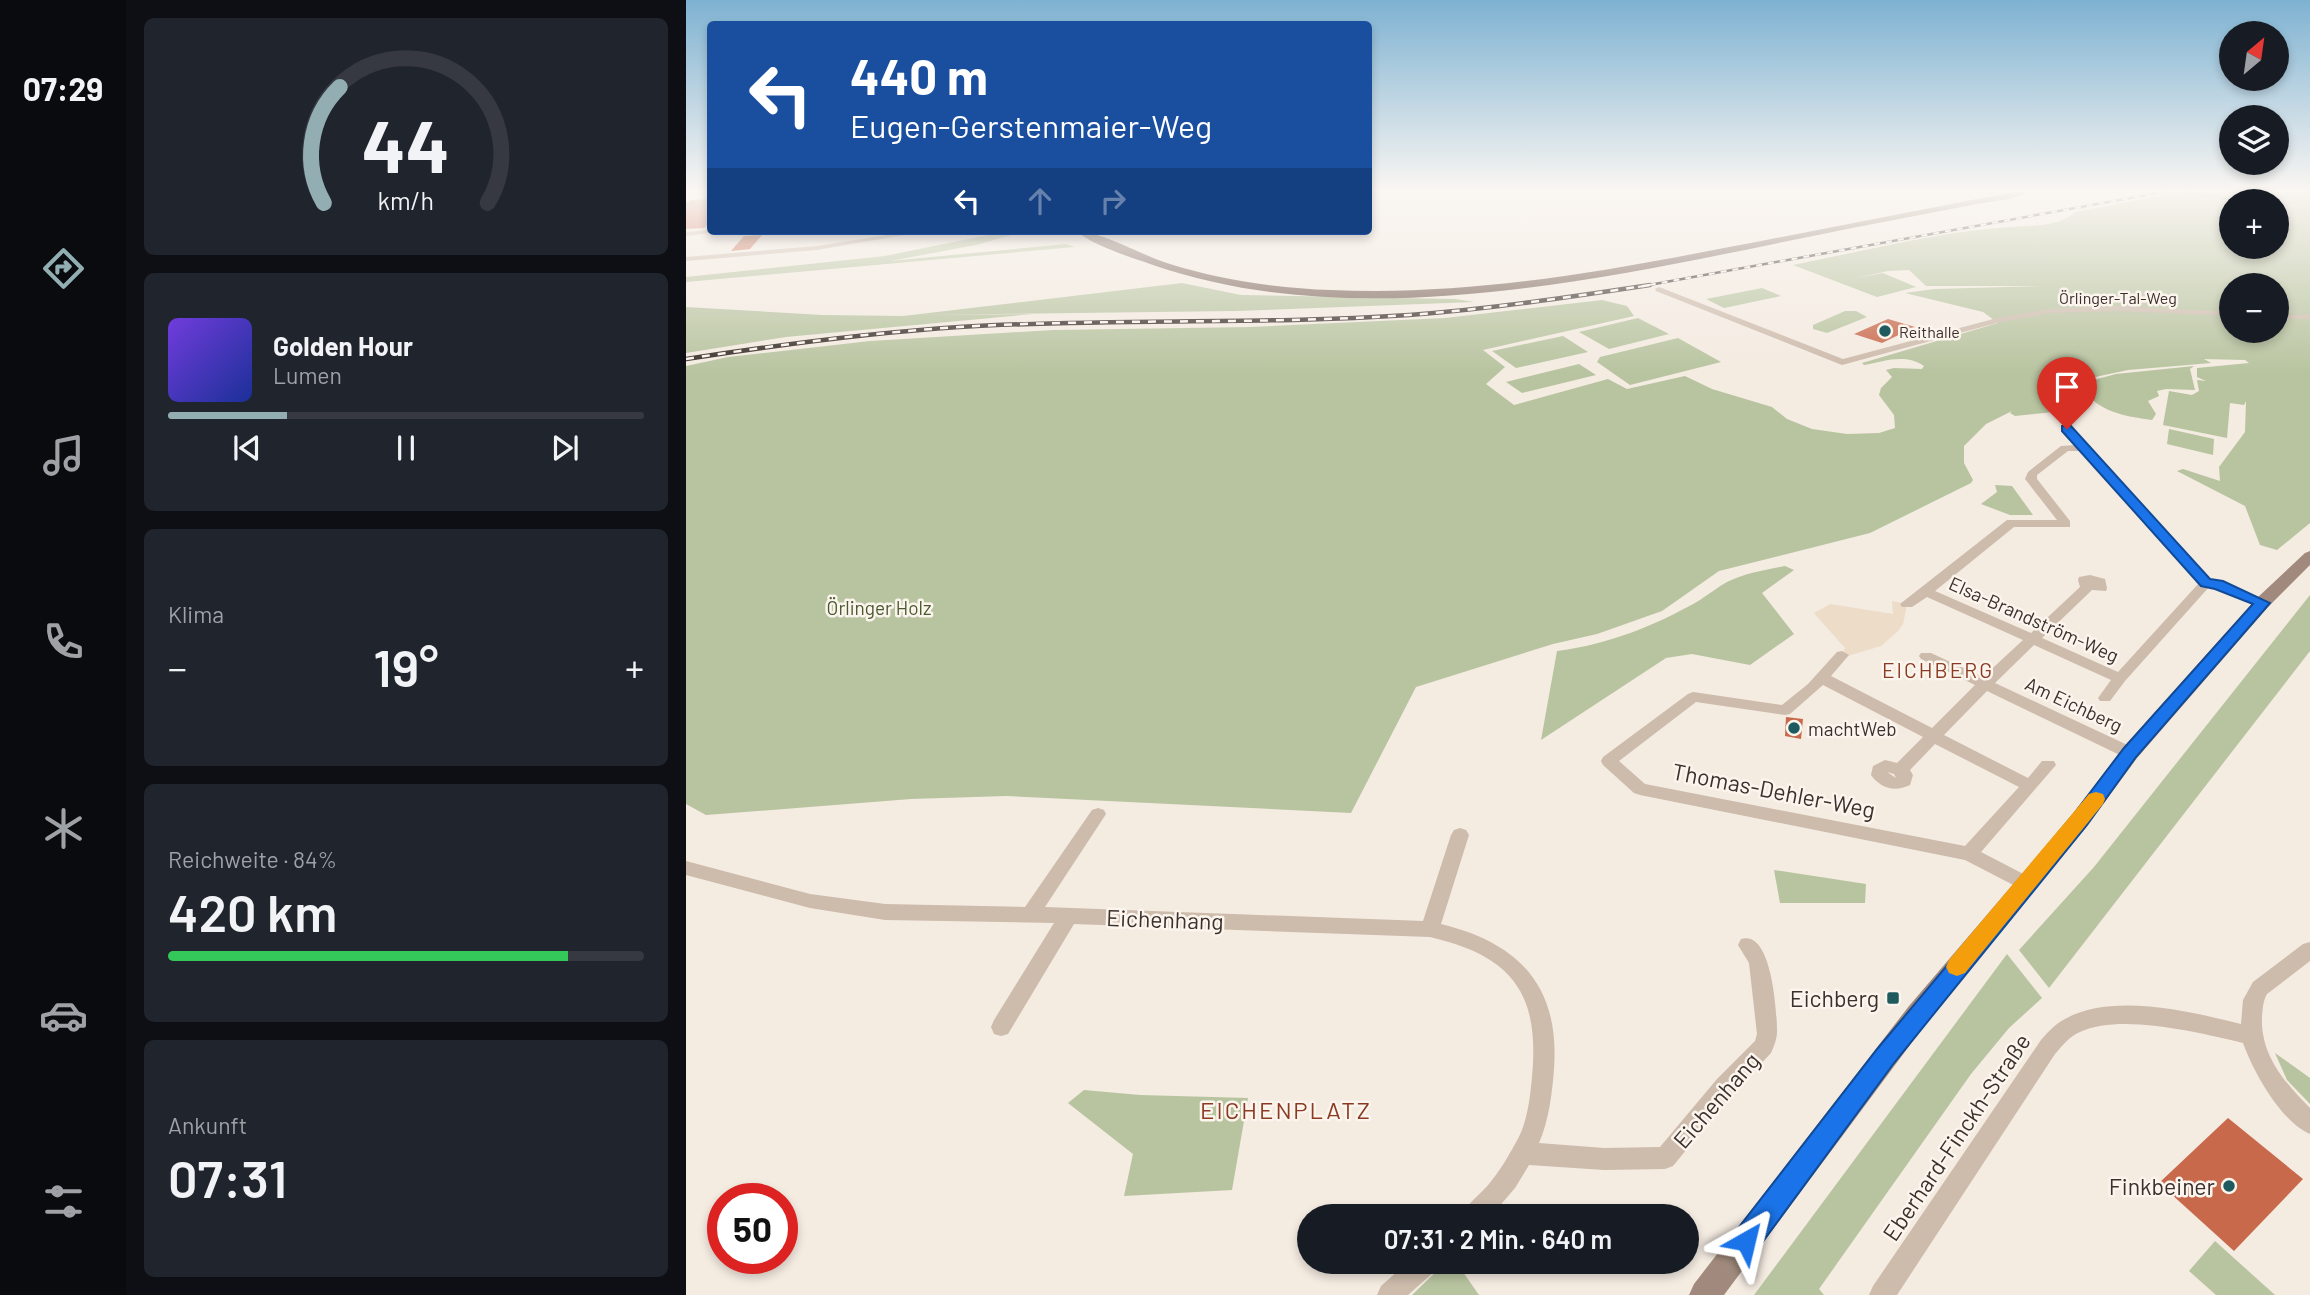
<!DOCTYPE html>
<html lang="de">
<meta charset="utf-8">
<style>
body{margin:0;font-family:Barlow,sans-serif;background:#20242c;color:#f1f3f6;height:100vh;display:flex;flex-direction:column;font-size:26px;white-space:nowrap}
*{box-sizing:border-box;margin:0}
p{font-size:23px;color:#9ea1a6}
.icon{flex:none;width:38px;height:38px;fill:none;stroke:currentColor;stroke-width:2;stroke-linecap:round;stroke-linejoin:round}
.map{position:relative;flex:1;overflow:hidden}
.drawer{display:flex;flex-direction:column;gap:18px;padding:18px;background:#0d0f14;width:560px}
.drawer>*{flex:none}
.guide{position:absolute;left:21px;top:21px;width:665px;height:214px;border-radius:7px;box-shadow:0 4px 10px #0003;background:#1a4fa0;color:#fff;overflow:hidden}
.needle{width:46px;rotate:29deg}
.tools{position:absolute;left:1533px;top:21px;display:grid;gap:14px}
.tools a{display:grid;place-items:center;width:70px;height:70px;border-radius:50%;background:#171b24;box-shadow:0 4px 10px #0003;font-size:35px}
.speed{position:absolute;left:21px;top:1183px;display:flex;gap:14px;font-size:35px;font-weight:700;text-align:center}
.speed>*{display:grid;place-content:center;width:91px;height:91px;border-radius:50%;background:#171b24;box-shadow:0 4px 10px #0003;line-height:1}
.speed .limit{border:10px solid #d22;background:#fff;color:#111}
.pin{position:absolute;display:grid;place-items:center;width:60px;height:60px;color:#fff;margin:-72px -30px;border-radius:50% 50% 50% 0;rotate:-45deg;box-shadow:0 0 7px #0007}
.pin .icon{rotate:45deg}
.me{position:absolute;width:77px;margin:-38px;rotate:37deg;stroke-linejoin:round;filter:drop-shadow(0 0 5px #0008)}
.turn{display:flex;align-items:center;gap:24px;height:147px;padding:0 28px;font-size:32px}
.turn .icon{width:91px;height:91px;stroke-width:2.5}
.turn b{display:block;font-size:49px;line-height:60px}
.lanes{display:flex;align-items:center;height:66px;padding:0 28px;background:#0003;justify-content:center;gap:35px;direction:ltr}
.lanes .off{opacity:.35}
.big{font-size:52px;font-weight:600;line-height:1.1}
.drawer .tile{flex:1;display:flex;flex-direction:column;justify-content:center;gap:10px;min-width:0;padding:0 24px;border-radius:10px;background:#20242c}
.drawer .dial{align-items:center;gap:0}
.dial svg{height:182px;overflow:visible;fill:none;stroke:#363941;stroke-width:7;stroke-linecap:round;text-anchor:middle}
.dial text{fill:#f1f3f6;stroke:none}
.song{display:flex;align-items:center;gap:21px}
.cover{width:84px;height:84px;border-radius:10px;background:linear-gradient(135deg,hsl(260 70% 55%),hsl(230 70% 35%))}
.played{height:7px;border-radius:4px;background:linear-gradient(90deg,#92aeb2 25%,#363941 25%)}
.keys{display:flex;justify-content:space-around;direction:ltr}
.heat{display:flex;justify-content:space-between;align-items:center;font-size:38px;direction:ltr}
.charge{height:10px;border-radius:5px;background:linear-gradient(90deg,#34c759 84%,#363941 0)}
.trip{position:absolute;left:611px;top:1204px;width:402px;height:70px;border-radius:35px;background:#171b24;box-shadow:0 4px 10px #0003;font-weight:600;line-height:70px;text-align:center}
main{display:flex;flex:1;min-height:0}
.menu{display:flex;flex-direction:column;width:126px;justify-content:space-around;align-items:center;background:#090b0e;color:#9ea1a6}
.menu .icon{width:49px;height:49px}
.menu .selected{color:#92aeb2}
.menu b{font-size:32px;color:#f1f3f6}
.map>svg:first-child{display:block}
</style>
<main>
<nav class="menu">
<b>07:29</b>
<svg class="icon selected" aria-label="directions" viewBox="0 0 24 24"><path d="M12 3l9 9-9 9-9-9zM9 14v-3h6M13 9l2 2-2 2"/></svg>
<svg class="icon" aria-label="music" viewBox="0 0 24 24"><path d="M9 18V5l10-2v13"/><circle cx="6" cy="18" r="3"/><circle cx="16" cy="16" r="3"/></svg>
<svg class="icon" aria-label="phone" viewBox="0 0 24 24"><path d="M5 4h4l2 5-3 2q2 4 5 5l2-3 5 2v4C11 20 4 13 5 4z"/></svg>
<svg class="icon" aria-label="climate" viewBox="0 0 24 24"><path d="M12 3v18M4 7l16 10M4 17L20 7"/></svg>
<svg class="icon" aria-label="car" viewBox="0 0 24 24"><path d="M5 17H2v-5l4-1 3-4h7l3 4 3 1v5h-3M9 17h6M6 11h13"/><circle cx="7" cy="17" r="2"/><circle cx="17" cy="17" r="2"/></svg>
<svg class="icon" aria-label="filters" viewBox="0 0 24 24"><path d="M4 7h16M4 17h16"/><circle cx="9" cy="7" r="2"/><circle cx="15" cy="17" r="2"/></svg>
</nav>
<section class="drawer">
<div class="tile dial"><svg viewBox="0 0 100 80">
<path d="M14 69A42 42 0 1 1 86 69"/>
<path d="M14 69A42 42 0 0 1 21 18" stroke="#92aeb2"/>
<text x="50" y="56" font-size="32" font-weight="700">44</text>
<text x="50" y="72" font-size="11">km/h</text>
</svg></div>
<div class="tile">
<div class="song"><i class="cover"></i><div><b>Golden Hour</b><p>Lumen</p></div></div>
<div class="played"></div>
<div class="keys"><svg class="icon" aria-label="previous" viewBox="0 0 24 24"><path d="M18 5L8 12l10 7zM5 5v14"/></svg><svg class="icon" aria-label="pause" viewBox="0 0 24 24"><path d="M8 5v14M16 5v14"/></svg><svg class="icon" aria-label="next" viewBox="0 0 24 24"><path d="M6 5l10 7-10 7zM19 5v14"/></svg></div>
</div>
<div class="tile"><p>Klima</p>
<div class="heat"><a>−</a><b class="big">19°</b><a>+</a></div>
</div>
<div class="tile"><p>Reichweite · 84%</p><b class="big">420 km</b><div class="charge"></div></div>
<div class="tile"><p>Ankunft</p><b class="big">07:31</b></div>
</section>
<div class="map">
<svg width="1624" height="1295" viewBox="0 0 1624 1295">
<rect width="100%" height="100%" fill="#f4ebe1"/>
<!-- green -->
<g fill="#b8c4a0" fill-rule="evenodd">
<path d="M1494 192H1624V523L1591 550 1574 545 1559 506 1491 471 1497 469 1534 481 1533 467 1559 432 1560 401 1558 405 1544 403 1541 438 1477 425 1483 391 1506 395 1513 391 1511 380 1520 381 1511 377V368L1563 363 1559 360 1518 359 1525 363 1442 370 1395 380 1392 384 1398 400 1367 412 1329 416 1324 413 1326 411 1300 424 1278 446V463L1287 480 1285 483 1184 533 1033 571 976 611 911 634 867 644 730 687 665 813 320 796 225 799 20 815 0 804V366L42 357 184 341 367 330 563 327 759 318 916 300 941 306 948 316 797 350 819 367 800 384 828 405 922 379 941 389 999 376 1026 389 1086 407 1101 419 1126 429 1161 434 1193 433 1209 428 1208 415 1193 395 1195 388 1206 377 1200 370 1208 368 1236 369 1238 366C1220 353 1198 361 1178 365L1176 363 1312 323 1297 312 1219 293 1248 289 1354 286H1240L1223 270 1202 271 1170 278 1197 273 1230 287 1191 297 1107 265C1178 251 1251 232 1323 227 1345 225 1372 228 1389 212ZM1545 201H1591V247H1545ZM1545 285H1591V331H1545Z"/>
<polygon points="322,231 328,231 329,234 290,245 204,261 380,244 389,247 0,282 0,277 199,256"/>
<polygon points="496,283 555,295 769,299 788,302 550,311 229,315 347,314 100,337 0,353 0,307 136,315 217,316"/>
<polygon points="1076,288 1095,296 1038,308 1020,299"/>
<polygon points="1159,311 1170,311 1181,317 1141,333 1127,329 1127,325"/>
<polygon points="952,318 983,334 923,349 893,332"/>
<polygon points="877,336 902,352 830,368 806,351"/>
<polygon points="992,338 1035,362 944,385 911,362 914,357"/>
<polygon points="893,364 910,375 836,393 820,382"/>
<path d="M1508 366 1504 369 1509 390 1480 389 1471 391 1473 396 1462 401 1470 414 1466 420C1438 416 1412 412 1396 388L1400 382 1430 374Z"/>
<polygon points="1483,429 1528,439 1527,455 1481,444"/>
<polygon points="1309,485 1326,486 1347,515 1324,515 1295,504 1311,492"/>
<path d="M1099 566 1108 570 1076 593 1108 634 1064 665 1006 654 980 658 855 740 871 651C921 645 971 625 1014 600 1023 594 1032 587 1041 582 1059 573 1079 570 1099 566Z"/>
<polygon points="1624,595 1624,651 1363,988 1333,950 1408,867"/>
<polygon points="1088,870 1180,884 1179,903 1094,903"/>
<polygon points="1321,954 1356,998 1323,1028 1285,1074 1133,1289 1138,1295 1068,1295"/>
<polygon points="1589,1053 1624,1078 1624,1104 1601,1080"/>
<polygon points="398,1090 454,1095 562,1098 546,1190 438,1196 447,1154 382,1103"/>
<polygon points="1529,1241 1589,1295 1530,1295 1503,1271"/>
<polygon points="760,1262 770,1262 793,1295 726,1295"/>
</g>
<!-- plaza -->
<polygon fill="#ecdcc8" points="1206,601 1221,604 1217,624 1212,631 1195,646 1158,657 1156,655 1159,648 1128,613 1144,604 1207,614"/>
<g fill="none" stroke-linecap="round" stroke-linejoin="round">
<!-- stream -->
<g stroke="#7fb0b2" stroke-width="2">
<polyline points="1501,192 1552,201"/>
<polyline points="1591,208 1597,209"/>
</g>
</g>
<!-- building -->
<g fill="#c8694b">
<polygon points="24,199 24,223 18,228 0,229 0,203 5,200"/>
<polygon points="76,235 64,249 45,251 58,236"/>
<polygon points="1202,319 1229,327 1196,343 1168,334"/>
<polygon points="1100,717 1117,719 1115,739 1099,736"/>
<polygon points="1542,1118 1617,1179 1548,1251 1473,1183"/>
</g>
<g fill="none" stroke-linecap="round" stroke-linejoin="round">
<!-- street -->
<g fill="#cdbbac" fill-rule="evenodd">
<polygon points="24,230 38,231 0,236 0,232"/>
<polygon points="226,231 242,231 131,250 0,261 0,257 131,246"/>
<polygon points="973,287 1157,359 1311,318 1364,309 1432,306 1545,312 1545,316 1432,311 1364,313 1311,323 1156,365 970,291 969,289"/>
<polygon points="1591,314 1624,315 1624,319 1591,318"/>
<path d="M1381 426 1385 427 1524 579 1537 581 1583 603 1576 607 1571 606 1530 588 1523 587 1439 681 1424 701H1414L1412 698 1425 680 1348 645 1309 683 1450 749 1452 753 1450 757H1438L1301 691 1258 735 1342 778 1356 761H1368L1370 765 1295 852 1347 879 1350 884 1347 889 1341 891 1335 889 1279 860 954 795 948 793 917 765 915 761 917 757 1002 694 1007 692 1096 705 1122 684 1151 652 1156 651 1163 655 1145 676 1246 728 1289 685 1235 659 1233 656 1235 653H1245L1297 677 1337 640 1241 597 1226 607H1216L1214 604 1321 520H1371L1339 479 1342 472 1375 446 1390 445 1376 429ZM1382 451H1395L1513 583 1432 672 1356 638 1406 590 1420 591 1421 588 1419 579 1404 575 1393 577 1392 580 1394 587 1345 633 1249 591 1328 527H1384V521L1351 479V475ZM1137 685 1237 737 1211 763 1199 760 1187 766 1185 775C1195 789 1209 792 1224 785L1227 775 1224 770 1249 744 1333 787 1279 846 959 784 933 761 1010 702 1099 715 1104 714ZM1201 772 1208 774 1210 778Z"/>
<path d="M412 808 418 810 420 814 359 907 737 921 765 835 768 830 774 828 780 830 783 835 755 924C833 943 874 986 868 1069 866 1094 863 1120 853 1143L918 1148 974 1147 1031 1079 1069 1041 1071 1034 1063 963 1052 945 1055 939C1086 929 1091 1012 1091 1032 1091 1039 1088 1046 1085 1053L1047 1093 987 1166 979 1169 918 1170 843 1165 829 1188 805 1216H776C781 1203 794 1195 803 1184 813 1172 822 1157 829 1144 841 1125 844 1099 846 1077 854 993 826 956 744 937L388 924 322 1034 315 1036 308 1034 305 1027 308 1020 368 923 199 920 124 908 0 875V861L124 894 199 904 339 907 406 810Z"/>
<path d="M1624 942V961L1581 994C1577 1001 1577 1007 1576 1016 1574 1054 1598 1082 1624 1108V1134C1595 1122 1567 1071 1557 1043 1514 1033 1435 1013 1394 1032 1384 1036 1376 1046 1369 1054L1211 1295H1183L1187 1286 1355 1040C1362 1032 1369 1024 1379 1019 1427 992 1505 1012 1555 1024L1557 1000 1567 982 1617 944Z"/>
<polygon points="722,1262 752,1262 749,1271 722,1295 691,1295 695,1286"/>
</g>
<!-- secondary -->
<polygon fill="#a18a7d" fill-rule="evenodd" points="1624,551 1624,565 1582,607 1451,758 1401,826 1241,1022 1038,1295 1003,1295 1008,1284 1223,1006 1387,814 1437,748 1570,599 1619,553"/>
<!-- primary -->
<path fill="#7d675c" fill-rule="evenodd" d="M1328 192H1342C1328 200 1307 201 1291 204 1249 212 1208 220 1166 228 949 271 684 340 467 265 442 256 410 247 390 231 415 231 457 256 484 264 535 280 591 288 645 290 779 296 911 273 1043 247 1138 229 1233 210 1328 192Z"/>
<defs>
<polyline id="rail-far1" points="952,287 1478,192"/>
<path id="rail" d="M0 359C91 345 181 333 273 327 423 318 573 325 723 315 804 309 884 297 964 285"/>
</defs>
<!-- rail-far1 casing -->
<use href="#rail-far1" stroke="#3b302b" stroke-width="2.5"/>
<!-- rail casing -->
<use href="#rail" stroke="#3b302b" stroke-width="4.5"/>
<!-- rail-far1 -->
<use href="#rail-far1" stroke="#fbf5ee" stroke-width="2" stroke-dasharray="6" stroke-linecap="butt"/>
<!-- rail -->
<use href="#rail" stroke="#fbf5ee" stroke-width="2.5" stroke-dasharray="8" stroke-linecap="butt"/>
</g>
<!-- sky -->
<linearGradient id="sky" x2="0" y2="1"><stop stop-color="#7eb2d2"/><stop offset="0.51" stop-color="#faf6f2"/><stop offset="1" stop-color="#faf6f2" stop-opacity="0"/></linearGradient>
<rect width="1624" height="373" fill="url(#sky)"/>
<!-- route -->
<polygon fill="#1a73e8" stroke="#114b97" stroke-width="2" points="1376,426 1385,426 1524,579 1537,581 1584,603 1450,757 1401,825 1208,1063 1070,1251 1060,1255 1050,1251 1046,1241 1050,1231 1192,1048 1387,815 1438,748 1567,604 1529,589 1515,586 1376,431"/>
<!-- slow -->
<polygon fill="#f59e0b" points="1410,792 1417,794 1419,799 1417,804 1279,973 1271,976 1263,973 1260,967 1263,960 1403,794"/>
<!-- markers -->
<g fill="#1f5a5e" stroke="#fbf5ee" stroke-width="2.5">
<circle cx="1199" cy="331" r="7"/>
<circle cx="1108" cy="728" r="7"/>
<rect x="1200" y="991" width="14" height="14" rx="3.5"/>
<circle cx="1543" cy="1186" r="7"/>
</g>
<g text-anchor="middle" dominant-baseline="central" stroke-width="5" stroke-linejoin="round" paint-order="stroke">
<!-- far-street labels -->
<g font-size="16" fill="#3b302b" stroke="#fbf5ee">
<text x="1432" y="297">Örlinger-Tal-Weg</text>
</g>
<!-- far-poi labels -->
<g font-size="16" fill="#3b302b" stroke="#fbf5ee" text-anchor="start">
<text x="1213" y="331">Reithalle</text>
</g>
<!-- park labels -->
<g font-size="19" fill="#4a5a2e" stroke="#fbf5ee">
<text x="193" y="607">Örlinger Holz</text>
</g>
<!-- street labels -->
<g font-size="19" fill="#3b302b" stroke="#fbf5ee">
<text transform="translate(1348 619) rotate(24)">Elsa-Brandström-Weg</text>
<text transform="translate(1388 704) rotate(25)">Am Eichberg</text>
</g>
<!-- poi labels -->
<g font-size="19" fill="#3b302b" stroke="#fbf5ee" text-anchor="start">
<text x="1122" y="728">machtWeb</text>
</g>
<!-- neighbourhood labels -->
<g font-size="21" letter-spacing="2" fill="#8c3b22" stroke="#fbf5ee">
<text x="1252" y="669">EICHBERG</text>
</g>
<!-- near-street labels -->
<g font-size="23" fill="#3b302b" stroke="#fbf5ee">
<text transform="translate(1088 790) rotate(11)">Thomas-Dehler-Weg</text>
<text transform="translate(479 919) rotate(2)">Eichenhang</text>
<text transform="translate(1030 1100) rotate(-49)">Eichenhang</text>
<text transform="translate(1270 1137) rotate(-56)">Eberhard-Finckh-Straße</text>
</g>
<!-- near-poi labels -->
<g font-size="23" fill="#3b302b" stroke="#fbf5ee" text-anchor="end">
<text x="1193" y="998">Eichberg</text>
<text x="1529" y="1186">Finkbeiner</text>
</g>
<!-- near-neighbourhood labels -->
<g font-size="24" letter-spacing="2" fill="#8c3b22" stroke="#fbf5ee">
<text x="600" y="1109">EICHENPLATZ</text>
</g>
</g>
</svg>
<div class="tools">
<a><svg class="needle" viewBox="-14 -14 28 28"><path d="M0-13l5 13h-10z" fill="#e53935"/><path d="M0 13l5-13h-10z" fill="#9ea1a6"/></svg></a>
<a><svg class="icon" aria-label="layers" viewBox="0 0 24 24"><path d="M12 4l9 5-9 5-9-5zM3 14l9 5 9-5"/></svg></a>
<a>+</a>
<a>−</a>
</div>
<div class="speed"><div class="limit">50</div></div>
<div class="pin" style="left:1381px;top:429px;background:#d93025"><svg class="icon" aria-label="arrive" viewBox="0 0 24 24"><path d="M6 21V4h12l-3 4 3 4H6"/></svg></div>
<svg class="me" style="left:1060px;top:1241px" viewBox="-20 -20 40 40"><path d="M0-17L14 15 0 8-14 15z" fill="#1a73e8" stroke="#fff" stroke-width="4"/></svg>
<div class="trip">07:31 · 2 Min. · 640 m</div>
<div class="guide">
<div class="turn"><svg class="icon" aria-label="left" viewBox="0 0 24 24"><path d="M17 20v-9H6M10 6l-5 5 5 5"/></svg><div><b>440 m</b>Eugen-Gerstenmaier-Weg</div></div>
<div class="lanes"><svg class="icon" aria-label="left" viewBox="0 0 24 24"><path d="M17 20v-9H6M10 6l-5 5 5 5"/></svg><svg class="icon off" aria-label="ahead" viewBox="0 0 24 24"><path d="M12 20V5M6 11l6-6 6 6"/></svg><svg class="icon off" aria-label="right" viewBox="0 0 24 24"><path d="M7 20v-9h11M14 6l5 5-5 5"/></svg></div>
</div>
</div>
</main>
